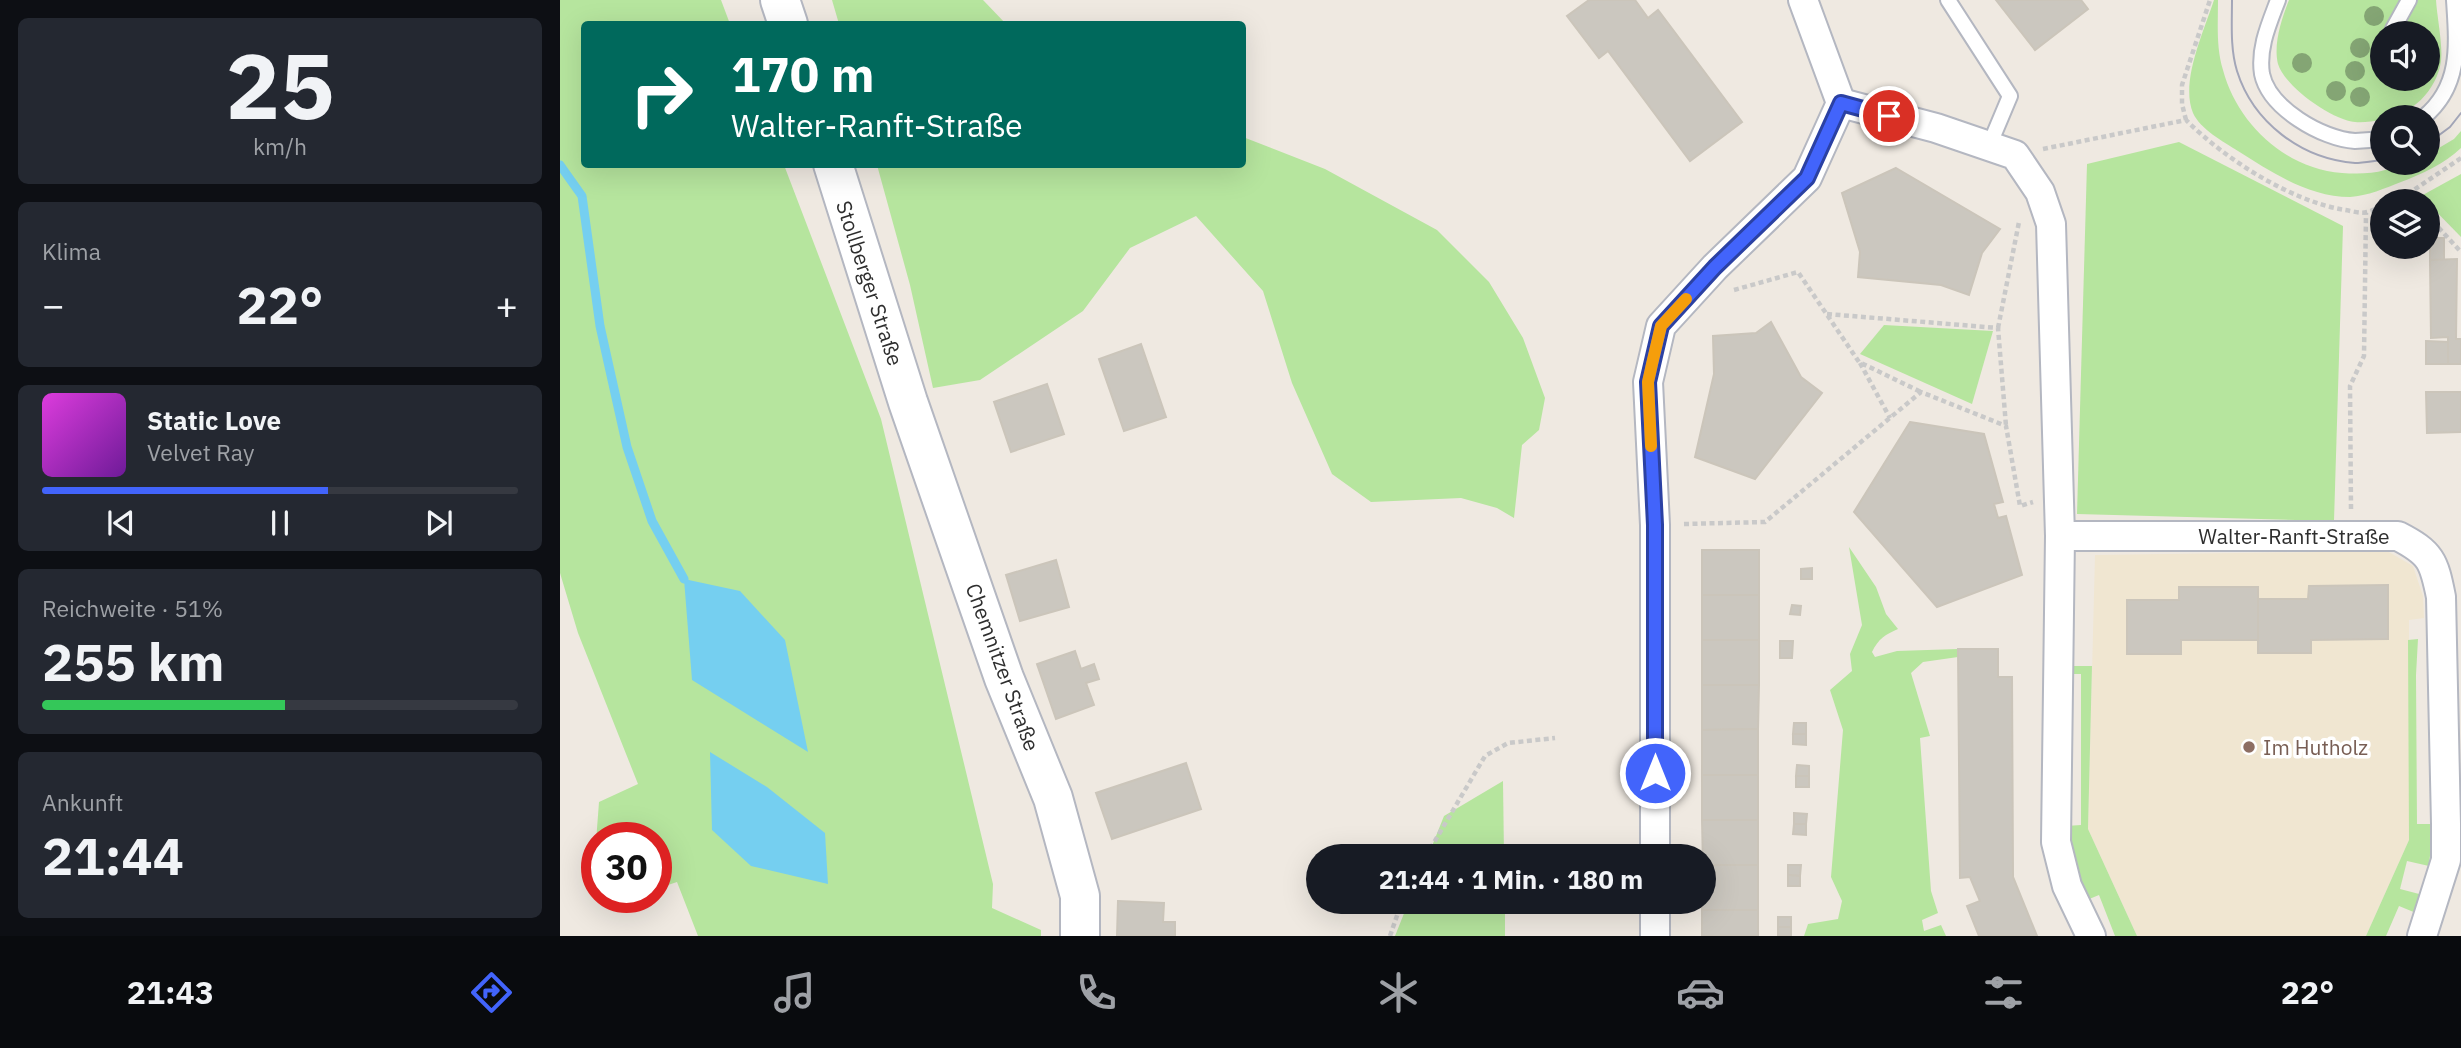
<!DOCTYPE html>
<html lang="de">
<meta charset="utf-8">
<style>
body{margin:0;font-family:"IBM Plex Sans",sans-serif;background:#242831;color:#f1f3f6;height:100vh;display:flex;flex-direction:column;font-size:26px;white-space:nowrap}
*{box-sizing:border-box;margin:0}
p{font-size:23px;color:#9ea1a6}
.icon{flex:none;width:38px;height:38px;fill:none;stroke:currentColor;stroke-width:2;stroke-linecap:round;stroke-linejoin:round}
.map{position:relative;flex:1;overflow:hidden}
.details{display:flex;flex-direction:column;gap:18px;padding:18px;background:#0d0f14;width:560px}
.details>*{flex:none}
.guide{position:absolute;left:21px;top:21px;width:665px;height:147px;border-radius:7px;box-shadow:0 7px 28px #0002;background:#00695c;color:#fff;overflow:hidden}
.fabs{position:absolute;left:1810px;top:21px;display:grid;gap:14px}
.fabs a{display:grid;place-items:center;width:70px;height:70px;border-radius:50%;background:#171b24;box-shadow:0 7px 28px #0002;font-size:35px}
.speed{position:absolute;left:21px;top:822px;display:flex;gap:14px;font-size:35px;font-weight:700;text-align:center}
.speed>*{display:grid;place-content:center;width:91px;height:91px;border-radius:50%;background:#171b24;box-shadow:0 7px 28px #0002;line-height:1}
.speed .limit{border:10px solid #d22;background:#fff;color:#111}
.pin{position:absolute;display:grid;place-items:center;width:60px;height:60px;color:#fff;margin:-30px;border:4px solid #fff;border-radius:50%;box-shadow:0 2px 7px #0007}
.me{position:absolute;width:77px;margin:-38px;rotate:0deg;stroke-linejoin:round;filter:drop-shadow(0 0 5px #0008)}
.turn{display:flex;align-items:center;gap:24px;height:147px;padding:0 35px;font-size:32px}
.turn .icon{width:91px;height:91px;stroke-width:2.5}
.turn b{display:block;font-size:49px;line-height:60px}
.big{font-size:52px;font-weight:700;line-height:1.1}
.details .card{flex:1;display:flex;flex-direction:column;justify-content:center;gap:10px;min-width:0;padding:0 24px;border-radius:10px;background:#242831}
.details .dial{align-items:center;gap:0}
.dial b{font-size:91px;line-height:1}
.song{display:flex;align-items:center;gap:21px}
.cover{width:84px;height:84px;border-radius:10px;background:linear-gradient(135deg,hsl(300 70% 55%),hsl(280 70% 35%))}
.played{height:7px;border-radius:4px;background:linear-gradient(90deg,#4264fb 60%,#363941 60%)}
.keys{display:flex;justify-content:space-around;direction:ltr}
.heat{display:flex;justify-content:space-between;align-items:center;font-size:38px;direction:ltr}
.charge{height:10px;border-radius:5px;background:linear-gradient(90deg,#34c759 51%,#363941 0)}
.trip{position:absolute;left:746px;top:844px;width:410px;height:70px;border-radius:35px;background:#171b24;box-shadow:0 7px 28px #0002;font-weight:700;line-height:70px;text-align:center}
.menu{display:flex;height:112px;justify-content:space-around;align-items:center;background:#090b0e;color:#9ea1a6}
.menu .icon{width:49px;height:49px}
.menu .selected{color:#4264fb}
.menu b{font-size:32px;color:#f1f3f6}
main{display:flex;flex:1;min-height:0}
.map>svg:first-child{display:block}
</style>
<main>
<section class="details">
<div class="card dial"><b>25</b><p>km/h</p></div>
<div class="card"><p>Klima</p>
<div class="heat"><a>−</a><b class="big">22°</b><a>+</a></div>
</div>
<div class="card">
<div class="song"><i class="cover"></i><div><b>Static Love</b><p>Velvet Ray</p></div></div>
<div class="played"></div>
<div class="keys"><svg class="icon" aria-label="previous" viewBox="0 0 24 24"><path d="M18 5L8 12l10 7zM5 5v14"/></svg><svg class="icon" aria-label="pause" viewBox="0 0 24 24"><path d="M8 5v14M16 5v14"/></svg><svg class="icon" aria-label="next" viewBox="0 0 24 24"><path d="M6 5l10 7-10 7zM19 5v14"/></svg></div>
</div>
<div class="card"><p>Reichweite · 51%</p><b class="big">255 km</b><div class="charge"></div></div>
<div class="card"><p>Ankunft</p><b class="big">21:44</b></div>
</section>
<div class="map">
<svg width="1901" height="936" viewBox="0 0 1901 936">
<rect width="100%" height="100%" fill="#efe9e1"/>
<!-- education -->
<polygon fill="#f0e6d1" points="1827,551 1853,566 1863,596 1864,618 1849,620 1849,840 1806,936 1577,936 1528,829 1535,555"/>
<!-- green -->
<g fill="#b6e59e">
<polygon points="0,0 161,0 170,24 24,24 24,164 224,165 321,419 433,884 432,908 481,930 481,936 138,936 117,882 96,889 96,838 37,838 37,856 35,855 39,802 78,784 18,633 0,573"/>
<polygon points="272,0 423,0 446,24 279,24"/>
<path d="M1654 0H1658C1658 23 1656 47 1663 70 1677 123 1725 169 1782 173 1796 174 1812 174 1825 170 1840 167 1852 163 1867 163V155L1894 139 1901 131V148C1884 164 1862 174 1841 182 1826 188 1807 196 1790 197 1749 197 1711 172 1678 151 1664 142 1640 129 1633 113 1620 82 1644 31 1654 0Z"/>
<path d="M1729 0H1843L1832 33H1822V79H1867V33H1837L1856 0H1876C1877 17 1883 45 1881 61 1877 90 1851 117 1822 117V120C1813 121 1803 123 1795 122 1772 120 1725 87 1718 64 1713 44 1722 18 1729 0Z"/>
<polygon points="683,137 765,169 877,230 929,282 963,338 985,398 979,430 962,445 954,518 937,508 901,498 811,502 772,474 732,383 703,291 636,216 570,248 523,311 420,380 373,388 350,285 317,165 682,164"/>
<polygon points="1619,142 1783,226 1774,521 1517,514 1527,164"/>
<polygon points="1901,174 1901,237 1861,196"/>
<polygon points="1324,325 1433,331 1412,404 1300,354"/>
<path d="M1289 547 1316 587 1326 614 1338 629C1326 634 1318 639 1312 652L1315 657 1337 651 1398 649V657L1363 662 1351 673 1370 736 1360 738 1371 891 1378 913 1362 920 1364 931 1381 925 1386 936H1244L1248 924 1278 919 1282 901 1271 877 1283 730 1270 690 1292 671 1290 654 1302 625Z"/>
<polygon points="1858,639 1856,675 1857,824 1873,824 1869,866 1847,861 1840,889 1863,895 1856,913 1839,906 1826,936 1806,936 1849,840 1848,640"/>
<polygon points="1505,666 1532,666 1528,829 1577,936 1555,936 1539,895 1522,902 1506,826 1521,825 1521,674 1505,674"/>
<polygon points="943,781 944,856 868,856 884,816"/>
<polygon points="849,901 945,901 945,936 835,936"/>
</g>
<!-- water -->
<g fill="#75cff0">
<polygon points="124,579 180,591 225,640 248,752 132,680"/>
<polygon points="150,752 207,787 265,833 268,884 191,866 152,830"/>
</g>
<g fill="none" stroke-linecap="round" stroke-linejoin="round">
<!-- stream -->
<polyline stroke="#75cff0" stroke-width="9" points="0,165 22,196 40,326 67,447 92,521 124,579"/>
</g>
<!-- building -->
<g fill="#cbc7bf" stroke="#cbc5ba" stroke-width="2">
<polygon points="1029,0 1075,0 1088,18 1098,10 1182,122 1130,161 1048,51 1039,58 1007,16"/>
<polygon points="1436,0 1521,0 1528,9 1475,50"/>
<polygon points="1336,168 1440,229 1422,253 1409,295 1381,285 1298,277 1300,252 1282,193"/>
<rect x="1870" y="238" width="14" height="22"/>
<polygon points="1897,259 1896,339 1901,339 1901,364 1888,364 1888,337 1871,338 1870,260"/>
<polygon points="1211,322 1241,377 1262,393 1195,479 1135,457 1154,374 1153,336 1196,333"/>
<polygon points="1866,341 1888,342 1888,364 1866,364"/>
<polygon points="581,344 606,417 564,431 539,359"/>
<polygon points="487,384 504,434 451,452 434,402"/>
<polygon points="1866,392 1901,392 1901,432 1867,433"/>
<polygon points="1350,422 1424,434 1443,502 1434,504 1438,518 1446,516 1462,575 1377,607 1294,512"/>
<rect x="1142" y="550" width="57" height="45"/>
<polygon points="496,560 509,607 460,621 446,575"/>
<polygon points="1252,568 1252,579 1241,579 1241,569"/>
<polygon points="1828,585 1828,639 1751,640 1751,653 1698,653 1698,599 1748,599 1749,586"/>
<polygon points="1619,587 1698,587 1698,640 1621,640 1621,654 1567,654 1567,600 1619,600"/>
<rect x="1142" y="595" width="57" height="45"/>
<polygon points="1232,605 1241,606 1240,615 1230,614"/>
<rect x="1142" y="640" width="57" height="45"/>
<polygon points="1220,641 1233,641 1232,658 1220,658"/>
<polygon points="1398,649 1438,649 1438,677 1452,677 1453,877 1477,936 1419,936 1407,906 1420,901 1410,877 1400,878"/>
<polygon points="515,651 521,669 534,664 539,679 526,683 534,705 496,719 477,664"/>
<polygon points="1142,685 1199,685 1198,729 1142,730"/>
<polygon points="1234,723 1246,723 1246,734 1233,734"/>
<polygon points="1198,729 1198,775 1142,775 1142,730"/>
<polygon points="1233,734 1246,734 1246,745 1233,744"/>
<polygon points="626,763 641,809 552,839 536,793"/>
<polygon points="1237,765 1249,766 1249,776 1236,776"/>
<rect x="1142" y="775" width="56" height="45"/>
<rect x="1236" y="776" width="13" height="11"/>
<polygon points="1234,813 1247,814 1246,824 1234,824"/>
<polygon points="1142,820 1198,820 1198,865 1143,865"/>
<polygon points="1234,824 1246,824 1246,835 1233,834"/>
<polygon points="1143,865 1198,865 1198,910 1142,910"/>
<polygon points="1228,865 1241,865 1240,876 1228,875"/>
<polygon points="1228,875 1240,876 1240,886 1228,886"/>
<polygon points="558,901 604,903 603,922 615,922 615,936 557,936"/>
<rect x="1142" y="910" width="56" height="26"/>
<rect x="1218" y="917" width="13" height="10"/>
<rect x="1218" y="927" width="13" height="9"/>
</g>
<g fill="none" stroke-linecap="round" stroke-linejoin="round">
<defs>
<g id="lane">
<polyline points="1388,0 1450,96 1429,146"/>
<path d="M1718 0C1709 24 1698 48 1702 74 1709 108 1762 139 1795 141 1804 141 1813 140 1822 138"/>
<polyline points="1833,29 1849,0"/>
<path d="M1864 117C1901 86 1897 46 1894 0"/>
</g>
<g id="street">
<polyline points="1281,103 1376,128 1455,155 1480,192 1491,224 1500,536 1496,842 1507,886 1531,936"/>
<path d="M1500 536H1838C1871 553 1874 561 1881 597L1886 824V860L1862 936"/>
<polyline points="1095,856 1095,525 1088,382 1101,326 1155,267 1247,178 1281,103 1243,0"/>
<polyline points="1095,901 1095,936"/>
</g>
<g id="secondary">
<polyline points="220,0 228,24"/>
<polyline points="273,164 348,402 444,678 493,798 520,896 520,936"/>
</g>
</defs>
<!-- lane casing -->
<use href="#lane" stroke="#b4b7c1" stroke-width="18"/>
<!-- street casing -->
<use href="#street" stroke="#b4b7c1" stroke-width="32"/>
<!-- secondary casing -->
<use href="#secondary" stroke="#b4b7c1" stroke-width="42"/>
<!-- path -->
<g stroke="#c9c9c9" stroke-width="4.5" stroke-dasharray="5 3.5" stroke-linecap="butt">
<polyline points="1820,56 1822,57"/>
<polyline points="1626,120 1622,104 1622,85 1650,0"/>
<path d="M1483 149 1626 120C1665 159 1730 201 1785 210 1792 211 1801 214 1807 212 1812 211 1817 208 1822 206"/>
<polyline points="1848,194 1854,201"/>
<polyline points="1832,201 1848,194 1901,158"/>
<polyline points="1867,215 1901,252"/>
<polyline points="1849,247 1852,252"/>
<polyline points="1174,290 1238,272 1299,362 1361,392"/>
<polyline points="1267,314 1438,328 1446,426"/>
<polyline points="1438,328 1459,222"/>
<polyline points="1300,363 1330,418"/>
<polyline points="1791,509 1790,386 1804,356 1806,213"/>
<polyline points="1124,524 1205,522 1361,392 1446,426 1460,506 1473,502"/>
<polyline points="866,856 925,756 948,743 995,738"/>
<polyline points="830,936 842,901"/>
</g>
<!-- lane -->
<use href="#lane" stroke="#fff" stroke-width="14"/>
<!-- street -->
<use href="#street" stroke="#fff" stroke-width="28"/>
<!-- secondary -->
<use href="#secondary" stroke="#fff" stroke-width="38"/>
<!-- tram -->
<g stroke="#a3a6b8" stroke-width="2">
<path d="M1672 0C1672 23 1670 48 1677 71 1693 122 1741 159 1795 163 1803 163 1813 161 1822 160"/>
<polyline points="1867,144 1890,127 1901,113"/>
</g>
</g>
<!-- trees -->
<g fill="#84a574">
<circle cx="1814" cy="16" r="10"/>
<circle cx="1800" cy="48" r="10"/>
<circle cx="1742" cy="63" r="10"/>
<circle cx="1795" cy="71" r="10"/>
<circle cx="1776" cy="91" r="10"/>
<circle cx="1800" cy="97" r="10"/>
</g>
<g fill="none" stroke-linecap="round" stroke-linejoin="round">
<defs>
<polyline id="route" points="1095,773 1095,525 1088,382 1101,326 1155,267 1247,178 1281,103 1329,116"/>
</defs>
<!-- route casing -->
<use href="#route" stroke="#2b41a3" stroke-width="18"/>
<!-- route -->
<use href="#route" stroke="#4264fb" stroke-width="12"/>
<!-- slow -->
<polyline stroke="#f59e0b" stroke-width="12" points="1091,446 1088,382 1092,364 1101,326 1126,299"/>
</g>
<!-- markers -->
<circle fill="#8d6e63" stroke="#fff" stroke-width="2.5" cx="1689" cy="747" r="7"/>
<g text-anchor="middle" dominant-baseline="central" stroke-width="7" stroke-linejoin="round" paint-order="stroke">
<!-- street labels -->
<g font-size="21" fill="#2e2e2e" stroke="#fff">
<text transform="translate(310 283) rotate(72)">Stollberger Straße</text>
<text x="1734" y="536">Walter-Ranft-Straße</text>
<text transform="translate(443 667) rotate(70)">Chemnitzer Straße</text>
</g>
<!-- education labels -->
<g font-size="21" fill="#785e54" stroke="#fff" text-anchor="start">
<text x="1703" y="747">Im Hutholz</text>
</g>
</g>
</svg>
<div class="fabs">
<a><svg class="icon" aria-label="sound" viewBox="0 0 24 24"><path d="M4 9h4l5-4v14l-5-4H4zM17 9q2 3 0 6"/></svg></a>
<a><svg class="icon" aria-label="search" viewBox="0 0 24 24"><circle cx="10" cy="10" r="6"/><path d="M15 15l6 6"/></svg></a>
<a><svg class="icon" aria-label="layers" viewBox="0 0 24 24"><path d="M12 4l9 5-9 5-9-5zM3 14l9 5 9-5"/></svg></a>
</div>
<div class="speed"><div class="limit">30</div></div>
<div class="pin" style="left:1329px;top:116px;background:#d93025"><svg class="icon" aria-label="arrive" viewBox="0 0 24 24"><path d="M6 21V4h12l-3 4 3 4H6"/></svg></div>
<svg class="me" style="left:1095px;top:773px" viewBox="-20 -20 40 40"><circle r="17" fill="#4264fb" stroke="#fff" stroke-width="3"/><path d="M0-11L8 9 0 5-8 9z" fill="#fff"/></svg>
<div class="trip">21:44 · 1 Min. · 180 m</div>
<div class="guide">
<div class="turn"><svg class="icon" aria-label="right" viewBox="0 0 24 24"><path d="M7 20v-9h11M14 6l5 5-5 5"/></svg><div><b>170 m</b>Walter-Ranft-Straße</div></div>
</div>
</div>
</main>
<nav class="menu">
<b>21:43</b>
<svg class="icon selected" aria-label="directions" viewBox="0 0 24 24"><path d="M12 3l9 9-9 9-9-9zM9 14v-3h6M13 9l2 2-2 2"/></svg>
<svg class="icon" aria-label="music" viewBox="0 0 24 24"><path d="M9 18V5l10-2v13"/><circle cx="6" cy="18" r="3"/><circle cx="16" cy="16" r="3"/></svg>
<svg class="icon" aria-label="phone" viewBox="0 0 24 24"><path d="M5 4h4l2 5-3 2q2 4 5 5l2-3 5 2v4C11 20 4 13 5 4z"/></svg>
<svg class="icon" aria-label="climate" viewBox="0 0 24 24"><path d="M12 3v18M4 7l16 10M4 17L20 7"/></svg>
<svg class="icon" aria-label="car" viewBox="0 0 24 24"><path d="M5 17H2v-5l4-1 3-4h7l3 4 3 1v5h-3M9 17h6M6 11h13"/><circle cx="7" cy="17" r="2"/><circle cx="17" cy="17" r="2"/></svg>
<svg class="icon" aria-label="filters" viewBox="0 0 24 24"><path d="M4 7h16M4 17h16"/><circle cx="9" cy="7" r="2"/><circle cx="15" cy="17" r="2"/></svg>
<b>22°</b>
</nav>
